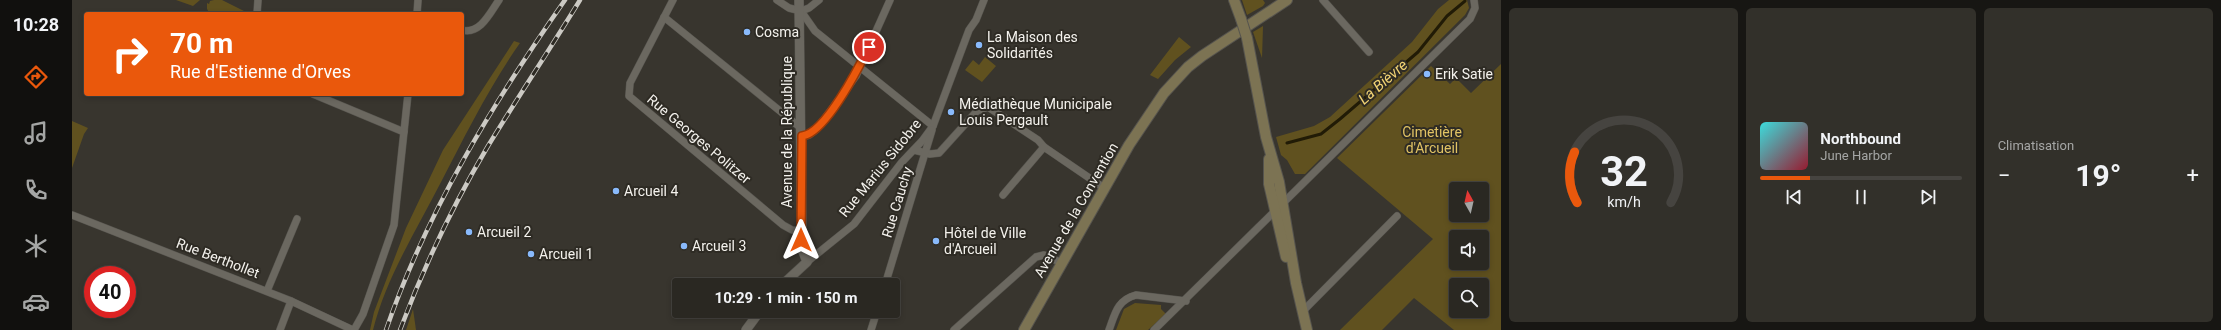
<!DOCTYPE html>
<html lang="fr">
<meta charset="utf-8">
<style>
body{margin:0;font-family:Roboto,sans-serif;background:#32302a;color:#f1f3f6;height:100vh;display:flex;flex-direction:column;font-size:15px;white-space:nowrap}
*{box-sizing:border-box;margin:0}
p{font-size:13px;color:#a5a6a5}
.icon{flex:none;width:22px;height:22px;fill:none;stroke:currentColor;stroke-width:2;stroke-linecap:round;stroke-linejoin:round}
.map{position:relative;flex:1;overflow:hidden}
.details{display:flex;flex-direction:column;gap:8px;padding:8px;background:#171613;width:720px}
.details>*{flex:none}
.banner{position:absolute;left:12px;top:12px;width:380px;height:84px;border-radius:4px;box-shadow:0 2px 6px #0003,0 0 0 1px #464440;background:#ea580c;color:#fff;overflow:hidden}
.needle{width:26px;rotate:352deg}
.tools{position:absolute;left:1377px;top:182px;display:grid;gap:8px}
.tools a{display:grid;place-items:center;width:40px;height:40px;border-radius:4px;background:#2a2822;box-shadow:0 2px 6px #0003,0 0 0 1px #464440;font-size:20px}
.speed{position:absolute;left:12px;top:266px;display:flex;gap:8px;font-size:20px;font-weight:700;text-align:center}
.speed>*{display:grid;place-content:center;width:52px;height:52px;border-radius:50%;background:#2a2822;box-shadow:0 2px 6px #0003,0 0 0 1px #464440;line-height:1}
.speed .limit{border:6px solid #d22;background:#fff;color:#111}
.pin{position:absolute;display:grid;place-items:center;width:34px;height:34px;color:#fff;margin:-17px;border:2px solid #fff;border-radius:50%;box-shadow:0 1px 4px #0007}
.me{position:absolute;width:44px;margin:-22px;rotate:0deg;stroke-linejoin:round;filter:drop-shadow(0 0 3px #0008)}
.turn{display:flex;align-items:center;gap:14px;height:84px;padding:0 20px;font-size:18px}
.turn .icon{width:52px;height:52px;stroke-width:2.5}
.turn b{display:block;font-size:28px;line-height:34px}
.big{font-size:30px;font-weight:700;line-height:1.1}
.details .widget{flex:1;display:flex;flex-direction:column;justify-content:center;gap:6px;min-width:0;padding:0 14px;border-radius:6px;background:#32302a}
.details .dial{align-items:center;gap:0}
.dial svg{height:104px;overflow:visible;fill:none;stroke:#464440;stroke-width:7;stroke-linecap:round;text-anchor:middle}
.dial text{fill:#f1f3f6;stroke:none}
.song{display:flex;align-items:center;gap:12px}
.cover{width:48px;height:48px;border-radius:6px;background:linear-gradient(135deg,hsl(180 70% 55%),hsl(350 70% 35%))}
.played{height:4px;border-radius:2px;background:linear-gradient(90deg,#ea580c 25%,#464440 25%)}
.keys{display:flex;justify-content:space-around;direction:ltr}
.heat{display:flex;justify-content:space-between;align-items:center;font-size:22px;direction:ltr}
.details .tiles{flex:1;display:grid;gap:8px;grid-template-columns:repeat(3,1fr)}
.trip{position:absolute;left:600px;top:278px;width:228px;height:40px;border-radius:4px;background:#2a2822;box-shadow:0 2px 6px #0003,0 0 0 1px #464440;font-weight:700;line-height:40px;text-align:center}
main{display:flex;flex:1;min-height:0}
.dock{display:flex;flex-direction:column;width:72px;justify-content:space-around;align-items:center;background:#11100e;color:#a5a6a5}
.dock .icon{width:28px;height:28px}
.dock .active{color:#ea580c}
.dock b{font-size:18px;color:#f1f3f6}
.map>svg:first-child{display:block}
</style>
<main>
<nav class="dock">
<b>10:28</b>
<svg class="icon active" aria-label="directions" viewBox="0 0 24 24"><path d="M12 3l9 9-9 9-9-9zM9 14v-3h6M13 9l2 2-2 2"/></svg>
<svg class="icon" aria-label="music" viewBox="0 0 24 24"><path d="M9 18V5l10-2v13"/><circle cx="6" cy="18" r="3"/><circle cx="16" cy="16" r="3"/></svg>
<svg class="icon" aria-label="phone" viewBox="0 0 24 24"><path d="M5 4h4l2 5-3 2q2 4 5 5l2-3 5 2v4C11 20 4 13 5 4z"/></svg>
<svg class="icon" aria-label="climate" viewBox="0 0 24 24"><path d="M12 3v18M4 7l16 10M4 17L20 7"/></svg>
<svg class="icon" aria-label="car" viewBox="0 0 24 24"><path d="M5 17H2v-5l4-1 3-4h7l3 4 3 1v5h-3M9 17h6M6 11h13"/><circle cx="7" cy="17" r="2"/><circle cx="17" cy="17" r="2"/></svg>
</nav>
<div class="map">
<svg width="1429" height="330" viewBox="0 0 1429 330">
<rect width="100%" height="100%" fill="#38352e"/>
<!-- green -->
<g fill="#60511f" fill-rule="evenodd">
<polygon points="104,0 128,0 121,6"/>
<polygon points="142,0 150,0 178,14 138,14 135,9 135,3 137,4 138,1"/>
<polygon points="1170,0 1191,0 1193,3 1191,6 1175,15"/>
<polygon points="1377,0 1395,0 1397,8 1393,15 1233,174 1223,174 1215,160 1209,155 1204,137 1242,126 1258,117 1340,42 1366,9"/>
<polygon points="1191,26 1190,58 1181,32"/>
<polygon points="1107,37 1119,47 1103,60 1086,79 1078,75"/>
<path d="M442 41 448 43C417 87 393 136 368 184 344 231 314 278 301 330H298L302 312 334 228 371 150Z"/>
<polygon points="913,57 924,66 910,82 893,70 901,60 907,65"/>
<path d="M1429 64V330H1382L1342 298 1310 330H1268L1361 239 1265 158 1359 66 1378 84 1384 78 1399 93ZM1384 189H1410V215H1384ZM1384 237H1410V263H1384ZM1384 285H1410V311H1384Z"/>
<polygon points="0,121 16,128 12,134 0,168"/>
<polygon points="1063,303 1089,305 1089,309 1094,314 1076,330 1044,330 1052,309"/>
<polygon points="341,309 344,330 334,330"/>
</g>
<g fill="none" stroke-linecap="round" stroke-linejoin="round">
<!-- stream -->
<polyline stroke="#211b06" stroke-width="3" points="1215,143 1249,134 1268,119 1346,52 1375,16 1393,1"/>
<defs>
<g id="minor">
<polyline points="601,0 558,83 557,96 711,225 720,230 729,231"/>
<polyline points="705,0 717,8 729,11 743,31 861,126"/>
<polyline points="1251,0 1297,52"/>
<polyline points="729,11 737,8 747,0"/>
<polyline points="185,14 186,0"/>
<polyline points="345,14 346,0"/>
<polyline points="592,17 729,128"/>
<path d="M390 30C408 35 418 13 427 0"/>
<polyline points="241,94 332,132"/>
<polyline points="730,137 737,135 745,129 784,76 818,0"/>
<polyline points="842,150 858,154 867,153 905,111 916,107 966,140 972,147 1032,188"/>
<polyline points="931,195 972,147"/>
<polyline points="0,215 219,301 281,330"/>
<polyline points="735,262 782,224 830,162 850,141 861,126 897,30 904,20 912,0"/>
<polyline points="813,285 860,130"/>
<polyline points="195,291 225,219"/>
<polyline points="1231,311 1325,216"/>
<polyline points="208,330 219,301"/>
<polyline points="282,330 291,314 322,225 336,94"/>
<polyline points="799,330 805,311"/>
<polyline points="882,330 964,257 972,255 990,263"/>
<path d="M1037 330C1043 314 1045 300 1064 295L1114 301"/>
<polyline points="1082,330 1398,19 1403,8 1402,0"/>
</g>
<g id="tertiary">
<polyline points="710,285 735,262 730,249 727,0"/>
<polyline points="674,330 688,311"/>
</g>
<g id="secondary">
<polyline points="1162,0 1169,19"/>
<polyline points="1175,38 1194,137 1207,182 1224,283 1235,330"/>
<polyline points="1197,159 1197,184 1214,257"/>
<polyline points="952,330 1057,145 1092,93 1116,67 1130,56 1215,0"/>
</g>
</defs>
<!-- minor casing -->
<use href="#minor" stroke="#56544e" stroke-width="8"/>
<!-- tertiary casing -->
<use href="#tertiary" stroke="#56544e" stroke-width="10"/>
<!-- secondary casing -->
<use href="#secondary" stroke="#56544e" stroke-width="12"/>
<!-- minor -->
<use href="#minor" stroke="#6b6860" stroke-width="7"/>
<!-- tertiary -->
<use href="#tertiary" stroke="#6b6860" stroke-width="9"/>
<!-- secondary -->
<use href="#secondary" stroke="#7c7353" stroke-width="10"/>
<defs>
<g id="rail">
<path d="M314 330C355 211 421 103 493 0"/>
<path d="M328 330C352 266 381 205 416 146 446 97 478 49 508 0"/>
</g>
</defs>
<!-- rail casing -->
<use href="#rail" stroke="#cccac4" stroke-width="4.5"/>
<!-- rail -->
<use href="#rail" stroke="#2e2b24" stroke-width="3" stroke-dasharray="9" stroke-linecap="butt"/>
<defs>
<polyline id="secondary-bridge" points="1169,19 1175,38"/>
</defs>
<!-- secondary-bridge casing -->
<use href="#secondary-bridge" stroke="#56544e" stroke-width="12" stroke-linecap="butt"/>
<!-- secondary-bridge -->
<use href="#secondary-bridge" stroke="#7c7353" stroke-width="10"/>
</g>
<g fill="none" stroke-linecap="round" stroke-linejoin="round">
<defs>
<path id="route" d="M729 240 730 136C753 134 787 67 797 47"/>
</defs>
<!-- route casing -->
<use href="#route" stroke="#983908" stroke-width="10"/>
<!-- route -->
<use href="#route" stroke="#ea580c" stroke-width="7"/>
</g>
<!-- markers -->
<g fill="#89bafc" stroke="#2e2b24" stroke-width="1.5">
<circle cx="675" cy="32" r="4"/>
<circle cx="907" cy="45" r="4"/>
<circle cx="1355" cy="74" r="4"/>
<circle cx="879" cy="112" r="4"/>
<circle cx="544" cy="191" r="4"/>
<circle cx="397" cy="232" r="4"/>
<circle cx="864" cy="241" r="4"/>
<circle cx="612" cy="246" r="4"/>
<circle cx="459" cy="254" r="4"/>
</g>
<g text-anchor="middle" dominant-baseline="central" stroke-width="4" stroke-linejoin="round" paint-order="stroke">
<!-- poi labels -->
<g font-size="14" fill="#f4f2ed" stroke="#2e2b24" text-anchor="start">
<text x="683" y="32">Cosma</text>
<text x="915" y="37">La Maison des<tspan x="915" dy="16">Solidarités</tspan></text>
<text x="1363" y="74">Erik Satie</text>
<text x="887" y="104">Médiathèque Municipale<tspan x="887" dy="16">Louis Pergault</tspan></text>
<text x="552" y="191">Arcueil 4</text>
<text x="405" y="232">Arcueil 2</text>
<text x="872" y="233">Hôtel de Ville<tspan x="872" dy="16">d'Arcueil</tspan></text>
<text x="620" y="246">Arcueil 3</text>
<text x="467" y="254">Arcueil 1</text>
</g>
<!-- street labels -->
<g font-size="14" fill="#f4f2ed" stroke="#2e2b24">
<text transform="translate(715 132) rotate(-90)">Avenue de la République</text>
<text transform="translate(627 139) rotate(40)">Rue Georges Politzer</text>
<text transform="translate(808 168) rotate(-51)">Rue Marius Sidobre</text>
<text transform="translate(825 202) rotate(-73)">Rue Cauchy</text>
<text transform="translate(1004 210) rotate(-60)">Avenue de la Convention</text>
<text transform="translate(146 258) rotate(21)">Rue Berthollet</text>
</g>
<!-- park labels -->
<g font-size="14" fill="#e1c364" stroke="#2e2b24">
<text x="1360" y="132">Cimetière<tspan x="1360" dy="16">d'Arcueil</tspan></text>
</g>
<!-- water labels -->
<g font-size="15" font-style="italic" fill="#f1d374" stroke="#2e2b24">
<text transform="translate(1311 82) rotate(-41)">La Bièvre</text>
</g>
</g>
</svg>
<div class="tools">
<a><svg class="needle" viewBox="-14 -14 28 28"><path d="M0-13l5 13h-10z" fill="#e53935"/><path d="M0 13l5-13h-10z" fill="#a5a6a5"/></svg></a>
<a><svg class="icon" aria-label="sound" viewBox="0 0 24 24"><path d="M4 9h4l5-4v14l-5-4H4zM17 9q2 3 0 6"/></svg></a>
<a><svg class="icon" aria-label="search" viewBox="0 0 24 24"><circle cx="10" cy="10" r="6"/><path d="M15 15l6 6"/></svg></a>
</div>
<div class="speed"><div class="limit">40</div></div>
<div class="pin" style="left:797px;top:47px;background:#d93025"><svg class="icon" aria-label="arrive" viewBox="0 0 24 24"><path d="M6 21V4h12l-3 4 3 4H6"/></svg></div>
<svg class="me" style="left:729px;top:240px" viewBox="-20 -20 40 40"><path d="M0-17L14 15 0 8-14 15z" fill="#ea580c" stroke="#fff" stroke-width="4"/></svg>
<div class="trip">10:29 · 1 min · 150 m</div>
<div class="banner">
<div class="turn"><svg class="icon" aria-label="right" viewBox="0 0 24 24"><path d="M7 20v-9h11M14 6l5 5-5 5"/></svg><div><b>70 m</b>Rue d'Estienne d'Orves</div></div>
</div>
</div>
<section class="details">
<div class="tiles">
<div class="widget dial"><svg viewBox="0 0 100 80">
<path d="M14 69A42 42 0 1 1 86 69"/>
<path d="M14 69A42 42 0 0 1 12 30" stroke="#ea580c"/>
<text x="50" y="56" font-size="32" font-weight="700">32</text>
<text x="50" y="72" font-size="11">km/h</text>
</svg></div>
<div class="widget">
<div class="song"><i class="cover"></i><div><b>Northbound</b><p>June Harbor</p></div></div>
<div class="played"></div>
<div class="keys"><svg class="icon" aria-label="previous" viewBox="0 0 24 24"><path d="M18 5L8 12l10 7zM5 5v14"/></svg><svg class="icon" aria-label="pause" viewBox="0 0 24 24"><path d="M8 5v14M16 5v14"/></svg><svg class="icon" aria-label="next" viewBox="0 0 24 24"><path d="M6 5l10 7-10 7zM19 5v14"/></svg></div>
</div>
<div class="widget"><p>Climatisation</p>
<div class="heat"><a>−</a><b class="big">19°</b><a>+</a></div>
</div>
</div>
</section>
</main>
